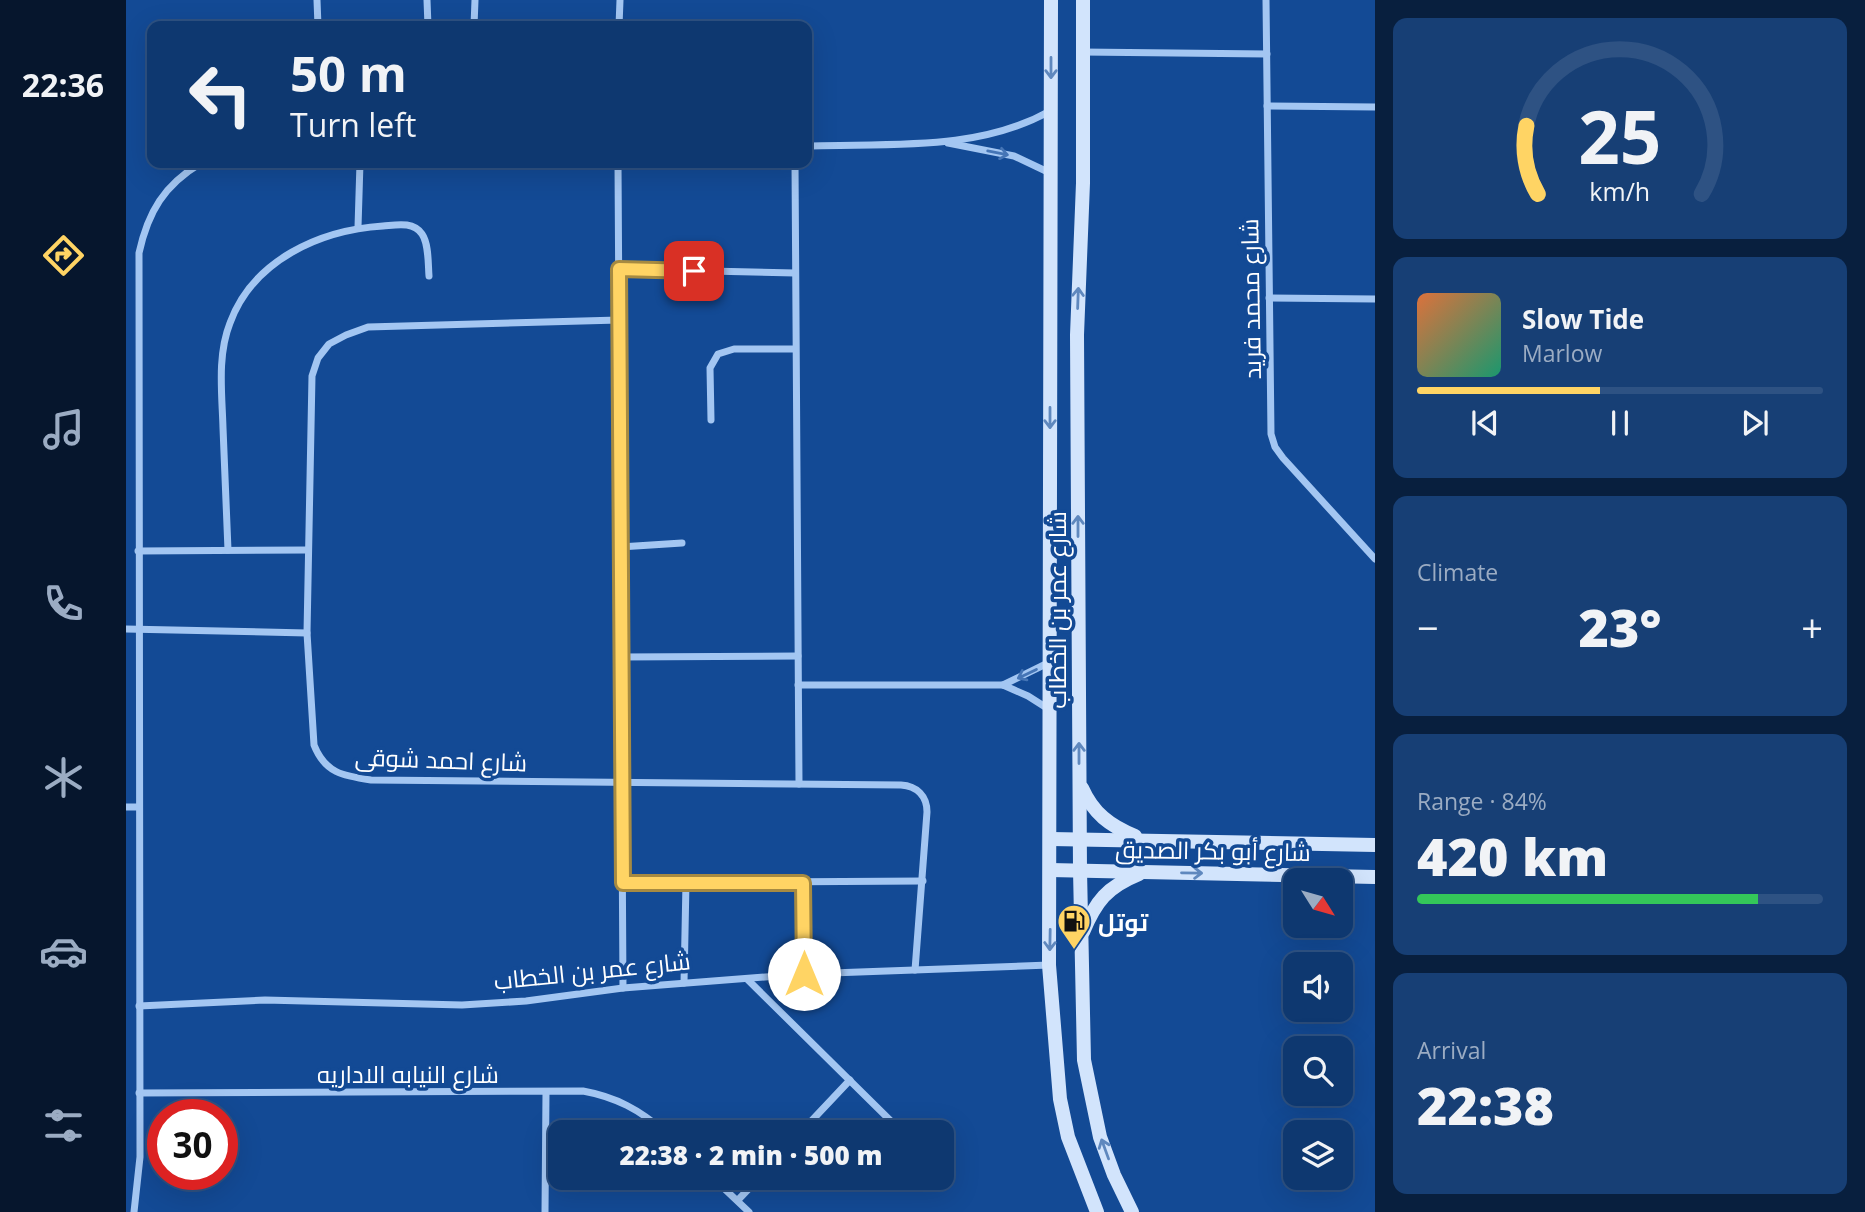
<!DOCTYPE html>
<meta charset="utf-8">
<style>
body{margin:0;font-family:"Open Sans",Cairo,sans-serif;background:#173f75;color:#f1f3f6;height:100vh;display:flex;flex-direction:column;font-size:26px;white-space:nowrap}
*{box-sizing:border-box;margin:0}
p{font-size:23px;color:#9bacc3}
.icon{flex:none;width:38px;height:38px;fill:none;stroke:currentColor;stroke-width:2;stroke-linecap:round;stroke-linejoin:round}
.map{position:relative;flex:1;overflow:hidden}
.details{display:flex;flex-direction:column;gap:18px;padding:18px;background:#081f3e;width:490px}
.details>*{flex:none}
.top-card{position:absolute;left:21px;top:21px;width:665px;height:147px;border-radius:14px;box-shadow:0 7px 28px #0002,0 0 0 2px #2e5283;background:#0e3870;color:#f1f3f6;overflow:hidden}
.needle{width:46px;rotate:127deg}
.tools{position:absolute;left:1157px;top:868px;display:grid;gap:14px}
.tools a{display:grid;place-items:center;width:70px;height:70px;border-radius:14px;background:#0e3870;box-shadow:0 7px 28px #0002,0 0 0 2px #2e5283;font-size:35px}
.speed{position:absolute;left:21px;top:1099px;display:flex;gap:14px;font-size:35px;font-weight:700;text-align:center}
.speed>*{display:grid;place-content:center;width:91px;height:91px;border-radius:50%;background:#0e3870;box-shadow:0 7px 28px #0002,0 0 0 2px #2e5283;line-height:1}
.speed .limit{border:10px solid #d22;background:#fff;color:#111}
.pin{position:absolute;display:grid;place-items:center;width:60px;height:60px;color:#fff;margin:-30px;border-radius:14px;box-shadow:0 4px 10px #0006}
.me{position:absolute;width:77px;margin:-38px;rotate:0deg;stroke-linejoin:round;filter:drop-shadow(0 0 5px #0008)}
.turn{display:flex;align-items:center;gap:24px;height:147px;padding:0 28px;font-size:32px}
.turn .icon{width:91px;height:91px;stroke-width:2.5}
.turn b{display:block;font-size:49px;line-height:60px}
.big{font-size:52px;font-weight:800;line-height:1.1}
.details .tile{flex:1;display:flex;flex-direction:column;justify-content:center;gap:10px;min-width:0;padding:0 24px;border-radius:14px;background:#173f75}
.details .dial{align-items:center;gap:0}
.dial svg{height:182px;overflow:visible;fill:none;stroke:#2e5283;stroke-width:7;stroke-linecap:round;text-anchor:middle}
.dial text{fill:#f1f3f6;stroke:none}
.song{display:flex;align-items:center;gap:21px}
.cover{width:84px;height:84px;border-radius:10px;background:linear-gradient(135deg,hsl(20 70% 55%),hsl(160 70% 35%))}
.played{height:7px;border-radius:4px;background:linear-gradient(90deg,#ffd464 45%,#2e5283 45%)}
.keys{display:flex;justify-content:space-around;direction:ltr}
.heat{display:flex;justify-content:space-between;align-items:center;font-size:38px;direction:ltr}
.charge{height:10px;border-radius:5px;background:linear-gradient(90deg,#34c759 84%,#2e5283 0)}
.trip{position:absolute;left:422px;top:1120px;width:406px;height:70px;border-radius:14px;background:#0e3870;box-shadow:0 7px 28px #0002,0 0 0 2px #2e5283;font-weight:800;line-height:70px;text-align:center}
main{display:flex;flex:1;min-height:0}
.tabs{display:flex;flex-direction:column;width:126px;justify-content:space-around;align-items:center;background:#06162d;color:#9bacc3}
.tabs .icon{width:49px;height:49px}
.tabs .active{color:#ffd464}
.tabs b{font-size:32px;color:#f1f3f6}
.map>svg:first-child{display:block}
</style>
<main>
<nav class="tabs">
<b>22:36</b>
<svg class="icon active" aria-label="directions" viewBox="0 0 24 24"><path d="M12 3l9 9-9 9-9-9zM9 14v-3h6M13 9l2 2-2 2"/></svg>
<svg class="icon" aria-label="music" viewBox="0 0 24 24"><path d="M9 18V5l10-2v13"/><circle cx="6" cy="18" r="3"/><circle cx="16" cy="16" r="3"/></svg>
<svg class="icon" aria-label="phone" viewBox="0 0 24 24"><path d="M5 4h4l2 5-3 2q2 4 5 5l2-3 5 2v4C11 20 4 13 5 4z"/></svg>
<svg class="icon" aria-label="climate" viewBox="0 0 24 24"><path d="M12 3v18M4 7l16 10M4 17L20 7"/></svg>
<svg class="icon" aria-label="car" viewBox="0 0 24 24"><path d="M5 17H2v-5l4-1 3-4h7l3 4 3 1v5h-3M9 17h6M6 11h13"/><circle cx="7" cy="17" r="2"/><circle cx="17" cy="17" r="2"/></svg>
<svg class="icon" aria-label="filters" viewBox="0 0 24 24"><path d="M4 7h16M4 17h16"/><circle cx="9" cy="7" r="2"/><circle cx="15" cy="17" r="2"/></svg>
</nav>
<div class="map">
<svg width="1249" height="1212" viewBox="0 0 1249 1212">
<rect width="100%" height="100%" fill="#134a95"/>
<g fill="none" stroke-linecap="round" stroke-linejoin="round">
<!-- street -->
<g stroke="#a3c6f2" stroke-width="7">
<polyline points="191,0 192,26"/>
<polyline points="301,0 302,26"/>
<polyline points="1140,0 1145,434 1149,447 1157,458 1249,559"/>
<polyline points="348,26 349,0"/>
<polyline points="493,26 494,0"/>
<polyline points="956,52 1141,54"/>
<polyline points="1141,106 1249,107"/>
<polyline points="822,143 888,156 924,173"/>
<path d="M681 146C762 143 851 152 924 111"/>
<polyline points="492,163 497,988"/>
<polyline points="669,163 673,784"/>
<polyline points="232,227 234,163"/>
<polyline points="493,269 669,273"/>
<polyline points="1143,298 1249,299"/>
<path d="M493 320 242 327 220 335 203 344 192 358 186 376 181 633 188 745C199 773 217 776 245 780L775 785C791 786 801 796 801 812L789 970"/>
<polyline points="585,420 584,368 592,354 608,349 669,349"/>
<polyline points="494,547 556,543"/>
<path d="M102 550C100 510 99 469 97 428 96 393 91 356 104 323 127 260 194 230 257 226 270 225 287 221 296 234 303 244 302 264 303 276"/>
<polyline points="12,551 181,550"/>
<polyline points="0,629 181,633"/>
<polyline points="495,657 672,656"/>
<polyline points="672,685 877,685 902,696 924,710"/>
<polyline points="877,685 924,662"/>
<polyline points="0,807 12,807"/>
<polyline points="677,882 678,974"/>
<polyline points="497,883 797,881"/>
<polyline points="621,979 776,1132"/>
<polyline points="558,983 560,882"/>
<polyline points="13,1006 139,1000 336,1005 400,1001 497,988 678,974 923,965"/>
<path d="M13 1093 457 1091C490 1097 514 1110 539 1132"/>
<polyline points="675,1132 724,1080"/>
<polyline points="587,1178 623,1212"/>
<polyline points="612,1200 633,1178"/>
<path d="M8 1212 14 1157 13 253C22 212 38 185 75 163"/>
<polyline points="419,1212 420,1092"/>
</g>
<!-- secondary -->
<g stroke="#d2e4fc" stroke-width="14">
<polyline points="925,0 923,965 934,1099 942,1137 971,1212"/>
<polyline points="957,0 957,183 951,335 954,870 958,1060 974,1137 988,1175 1006,1212"/>
<path d="M956 788C967 813 984 826 1009 836"/>
<polyline points="925,839 1249,845"/>
<polyline points="924,870 1249,877"/>
<path d="M957 932C970 901 981 887 1013 874"/>
</g>
</g>
<!-- one-way arrows -->
<defs><path id="oneway-shaft" d="M-6 0H5M1.5-3L5.5 0L1.5 3" fill="none" stroke-width="1.6" stroke-linecap="round" stroke-linejoin="round" transform="scale(1.75)"/></defs>
<g stroke="#5f88be">
<use href="#oneway-shaft" transform="translate(925 68) rotate(90)"/>
<use href="#oneway-shaft" transform="translate(952 298) rotate(-88)"/>
<use href="#oneway-shaft" transform="translate(924 418) rotate(90)"/>
<use href="#oneway-shaft" transform="translate(952 526) rotate(-90)"/>
<use href="#oneway-shaft" transform="translate(953 753) rotate(-90)"/>
<use href="#oneway-shaft" transform="translate(1066 873) rotate(1)"/>
<use href="#oneway-shaft" transform="translate(924 940) rotate(91)"/>
<use href="#oneway-shaft" transform="translate(979 1149) rotate(-110)"/>
</g>
<g stroke="#4575b6">
<use href="#oneway-shaft" transform="translate(872 153) rotate(11)"/>
<use href="#oneway-shaft" transform="translate(901 674) rotate(154)"/>
</g>
<g fill="none" stroke-linecap="round" stroke-linejoin="round">
<defs>
<polyline id="route" points="568,271 493,269 497,883 677,883 678,974"/>
</defs>
<!-- route casing -->
<use href="#route" stroke="#a68a41" stroke-width="18"/>
<!-- route -->
<use href="#route" stroke="#ffd464" stroke-width="12"/>
</g>
<!-- icons -->
<defs>
<symbol id="fuel-pin" viewBox="-11 -11 22 30"><path d="M0 17L-7.5 6A9.5 9.5 0 1 1 7.5 6Z" fill="#ffd464" stroke="#134a95"/><path d="M-5.5-6h7V0h2V4h1.3V-2.5L3-4.5l.8-.8L6-3V5H2.5V1h-1V6h-7ZM-4.2-4.7v3.2H.2V-4.7Z" fill="#111"/></symbol>
</defs>
<g fill-rule="evenodd">
<use href="#fuel-pin" x="929" y="902" width="38" height="52"/>
</g>
<g text-anchor="middle" dominant-baseline="central" stroke-width="7" stroke-linejoin="round" paint-order="stroke">
<!-- street labels -->
<g font-size="24" fill="#fff" stroke="#134a95">
<text transform="translate(1124 299) rotate(-91)">شارع محمد فريد</text>
<text transform="translate(930 610) rotate(-90)">شارع عمر بن الخطاب</text>
<text transform="translate(315 759) rotate(2)">شارع احمد شوقى</text>
<text transform="translate(1087 850) rotate(1)">شارع أبو بكر الصديق</text>
<text transform="translate(466 970) rotate(-6)">شارع عمر بن الخطاب</text>
<text x="282" y="1073">شارع النيابه الاداريه</text>
</g>
<!-- poi labels -->
<g font-size="24" font-weight="bold" fill="#fff" stroke="#134a95" text-anchor="start">
<text x="972" y="921">توتل</text>
</g>
</g>
</svg>
<div class="tools">
<a><svg class="needle" viewBox="-14 -14 28 28"><path d="M0-13l5 13h-10z" fill="#e53935"/><path d="M0 13l5-13h-10z" fill="#9bacc3"/></svg></a>
<a><svg class="icon" aria-label="sound" viewBox="0 0 24 24"><path d="M4 9h4l5-4v14l-5-4H4zM17 9q2 3 0 6"/></svg></a>
<a><svg class="icon" aria-label="search" viewBox="0 0 24 24"><circle cx="10" cy="10" r="6"/><path d="M15 15l6 6"/></svg></a>
<a><svg class="icon" aria-label="layers" viewBox="0 0 24 24"><path d="M12 4l9 5-9 5-9-5zM3 14l9 5 9-5"/></svg></a>
</div>
<div class="speed"><div class="limit">30</div></div>
<div class="pin" style="left:568px;top:271px;background:#d93025"><svg class="icon" aria-label="arrive" viewBox="0 0 24 24"><path d="M6 21V4h12l-3 4 3 4H6"/></svg></div>
<svg class="me" style="left:678px;top:974px" viewBox="-20 -20 40 40"><circle r="19" fill="#fff"/><path d="M0-13L10 11 0 6-10 11z" fill="#ffd464"/></svg>
<div class="trip">22:38 · 2 min · 500 m</div>
<div class="top-card">
<div class="turn"><svg class="icon" aria-label="left" viewBox="0 0 24 24"><path d="M17 20v-9H6M10 6l-5 5 5 5"/></svg><div><b>50 m</b>Turn left</div></div>
</div>
</div>
<section class="details">
<div class="tile dial"><svg viewBox="0 0 100 80">
<path d="M14 69A42 42 0 1 1 86 69"/>
<path d="M14 69A42 42 0 0 1 9 39" stroke="#ffd464"/>
<text x="50" y="56" font-size="32" font-weight="700">25</text>
<text x="50" y="72" font-size="11">km/h</text>
</svg></div>
<div class="tile">
<div class="song"><i class="cover"></i><div><b>Slow Tide</b><p>Marlow</p></div></div>
<div class="played"></div>
<div class="keys"><svg class="icon" aria-label="previous" viewBox="0 0 24 24"><path d="M18 5L8 12l10 7zM5 5v14"/></svg><svg class="icon" aria-label="pause" viewBox="0 0 24 24"><path d="M8 5v14M16 5v14"/></svg><svg class="icon" aria-label="next" viewBox="0 0 24 24"><path d="M6 5l10 7-10 7zM19 5v14"/></svg></div>
</div>
<div class="tile"><p>Climate</p>
<div class="heat"><a>−</a><b class="big">23°</b><a>+</a></div>
</div>
<div class="tile"><p>Range · 84%</p><b class="big">420 km</b><div class="charge"></div></div>
<div class="tile"><p>Arrival</p><b class="big">22:38</b></div>
</section>
</main>
